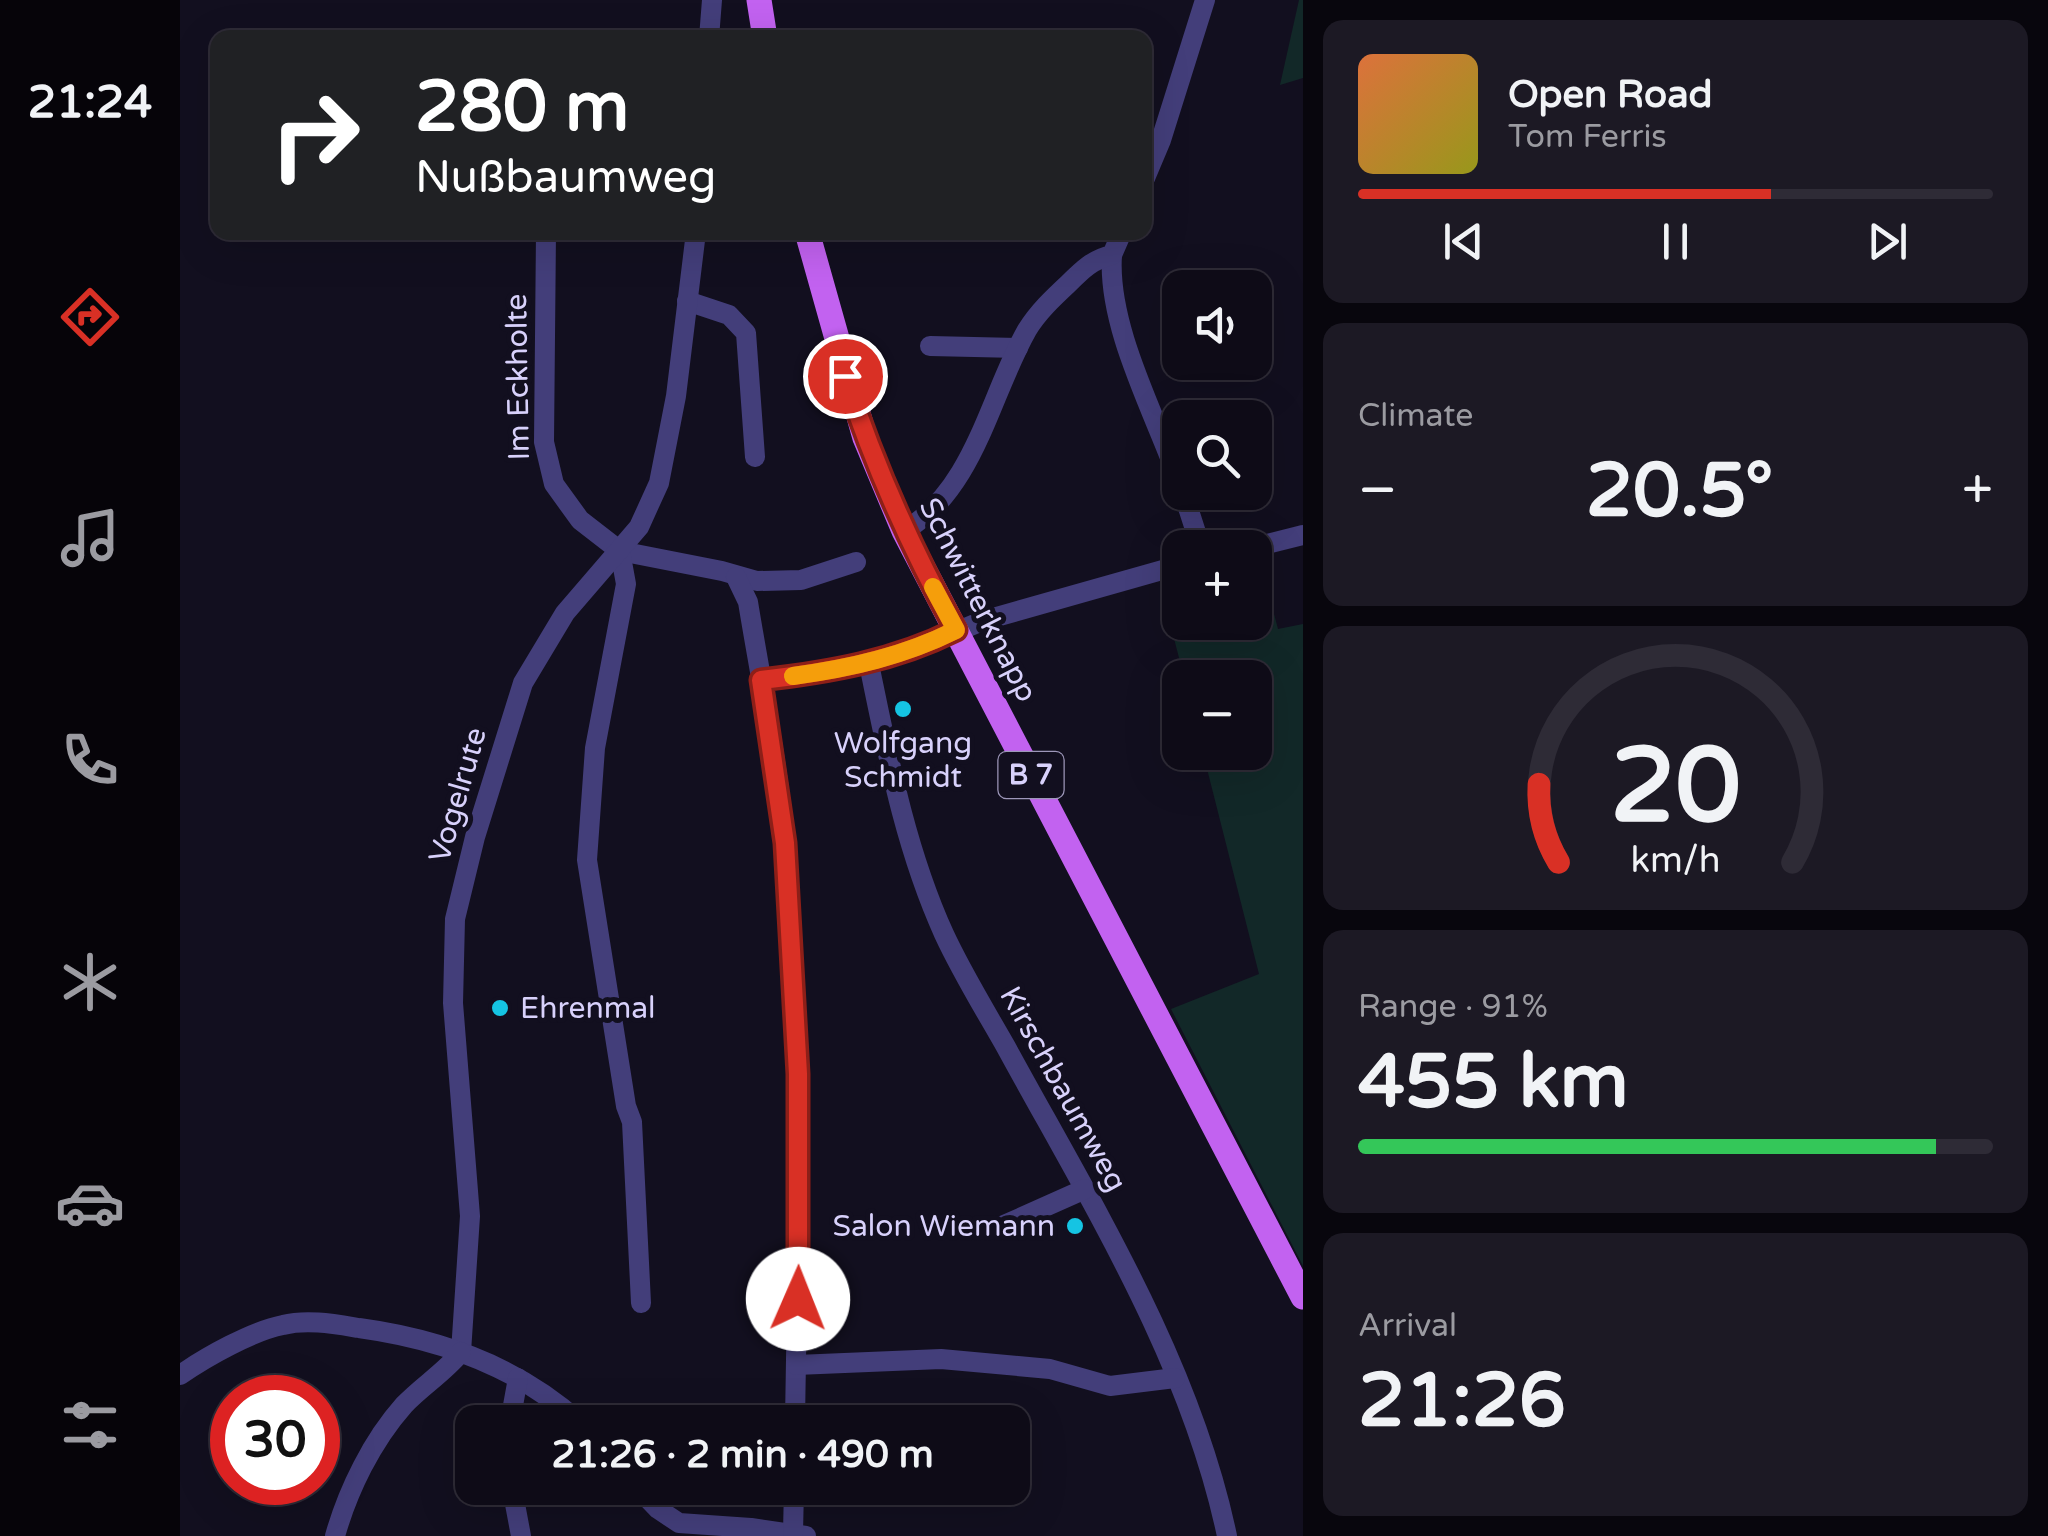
<!DOCTYPE html>
<meta charset="utf-8">
<style>
body{margin:0;font-family:"Varela Round",sans-serif;background:#1c1924;color:#f1f3f6;height:100vh;display:flex;flex-direction:column;font-size:38px;white-space:nowrap}
*{box-sizing:border-box;margin:0}
p{font-size:32px;color:#9b9ba1}
.icon{flex:none;width:55px;height:55px;fill:none;stroke:currentColor;stroke-width:2;stroke-linecap:round;stroke-linejoin:round}
.map{position:relative;flex:1;overflow:hidden}
.sheet{display:flex;flex-direction:column;gap:20px;padding:20px;background:#08060d;width:745px}
.sheet>*{flex:none}
.top-card{position:absolute;left:30px;top:30px;width:942px;height:210px;border-radius:20px;box-shadow:0 10px 40px #0002,0 0 0 2px #2e2b36;background:#202124;color:#fff;overflow:hidden}
.buttons{position:absolute;left:982px;top:270px;display:grid;gap:20px}
.buttons a{display:grid;place-items:center;width:110px;height:110px;border-radius:20px;background:#0e0b17;box-shadow:0 10px 40px #0002,0 0 0 2px #2e2b36;font-size:50px}
.speed{position:absolute;left:30px;top:1375px;display:flex;gap:20px;font-size:50px;font-weight:700;text-align:center}
.speed>*{display:grid;place-content:center;width:130px;height:130px;border-radius:50%;background:#0e0b17;box-shadow:0 10px 40px #0002,0 0 0 2px #2e2b36;line-height:1}
.speed .limit{border:15px solid #d22;background:#fff;color:#111}
.pin{position:absolute;display:grid;place-items:center;width:85px;height:85px;color:#fff;margin:-42px;border:5px solid #fff;border-radius:50%;box-shadow:0 2px 10px #0007}
.me{position:absolute;width:110px;margin:-55px;rotate:1deg;stroke-linejoin:round;filter:drop-shadow(0 0 8px #0008)}
.turn{display:flex;align-items:center;gap:35px;height:210px;padding:0 40px;font-size:45px}
.turn .icon{width:130px;height:130px;stroke-width:2.5}
.turn b{display:block;font-size:70px;line-height:85px}
.big{font-size:75px;font-weight:700;line-height:1.1}
.sheet .widget{flex:1;display:flex;flex-direction:column;justify-content:center;gap:15px;min-width:0;padding:0 35px;border-radius:20px;background:#1c1924}
.sheet .dial{align-items:center;gap:0}
.dial svg{height:260px;overflow:visible;fill:none;stroke:#2e2b36;stroke-width:7;stroke-linecap:round;text-anchor:middle}
.dial text{fill:#f1f3f6;stroke:none}
.song{display:flex;align-items:center;gap:30px}
.cover{width:120px;height:120px;border-radius:15px;background:linear-gradient(135deg,hsl(20 70% 55%),hsl(60 70% 35%))}
.played{height:10px;border-radius:5px;background:linear-gradient(90deg,#d93025 65%,#2e2b36 65%)}
.keys{display:flex;justify-content:space-around;direction:ltr}
.heat{display:flex;justify-content:space-between;align-items:center;font-size:55px;direction:ltr}
.charge{height:15px;border-radius:8px;background:linear-gradient(90deg,#34c759 91%,#2e2b36 0)}
.trip{position:absolute;left:275px;top:1405px;width:575px;height:100px;border-radius:20px;background:#0e0b17;box-shadow:0 10px 40px #0002,0 0 0 2px #2e2b36;font-weight:700;line-height:100px;text-align:center}
main{display:flex;flex:1;min-height:0}
.tabs{display:flex;flex-direction:column;width:180px;justify-content:space-around;align-items:center;background:#060409;color:#9b9ba1}
.tabs .icon{width:70px;height:70px}
.tabs .on{color:#d93025}
.tabs b{font-size:45px;color:#f1f3f6}
.map>svg:first-child{display:block}
</style>
<main>
<nav class="tabs">
<b>21:24</b>
<svg class="icon on" aria-label="directions" viewBox="0 0 24 24"><path d="M12 3l9 9-9 9-9-9zM9 14v-3h6M13 9l2 2-2 2"/></svg>
<svg class="icon" aria-label="music" viewBox="0 0 24 24"><path d="M9 18V5l10-2v13"/><circle cx="6" cy="18" r="3"/><circle cx="16" cy="16" r="3"/></svg>
<svg class="icon" aria-label="phone" viewBox="0 0 24 24"><path d="M5 4h4l2 5-3 2q2 4 5 5l2-3 5 2v4C11 20 4 13 5 4z"/></svg>
<svg class="icon" aria-label="climate" viewBox="0 0 24 24"><path d="M12 3v18M4 7l16 10M4 17L20 7"/></svg>
<svg class="icon" aria-label="car" viewBox="0 0 24 24"><path d="M5 17H2v-5l4-1 3-4h7l3 4 3 1v5h-3M9 17h6M6 11h13"/><circle cx="7" cy="17" r="2"/><circle cx="17" cy="17" r="2"/></svg>
<svg class="icon" aria-label="filters" viewBox="0 0 24 24"><path d="M4 7h16M4 17h16"/><circle cx="9" cy="7" r="2"/><circle cx="15" cy="17" r="2"/></svg>
</nav>
<div class="map">
<svg width="1123" height="1536" viewBox="0 0 1123 1536">
<rect width="100%" height="100%" fill="#120f1f"/>
<!-- green -->
<g fill="#122828">
<polygon points="1119,0 1123,0 1123,78 1100,85"/>
<polygon points="1078,554 1098,629 1123,624 1123,1266 991,1009 1079,974 1023,753 1075,752 1075,678 1004,677 983,596 983,578 1000,573 1000,622 1075,622 1075,555"/>
</g>
<g fill="none" stroke-linecap="round" stroke-linejoin="round">
<!-- minor -->
<g stroke="#433e7a" stroke-width="20">
<polyline points="529,38 532,0"/>
<polyline points="965,178 981,140 1025,0"/>
<polyline points="366,232 364,442 374,484 400,520 440,551 542,571 577,581 621,580 676,562"/>
<path d="M932 255C927 328 976 415 1000 484"/>
<polyline points="507,301 549,315 566,333 575,457"/>
<polyline points="750,346 838,348"/>
<polyline points="1003,492 1021,548"/>
<path d="M724 531C795 489 809 397 847 330 858 312 873 298 888 284 902 270 913 259 932 255L942 232"/>
<polyline points="1071,548 1123,535"/>
<polyline points="440,551 446,584 415,748 407,860 446,1106 452,1122 461,1303"/>
<path d="M556 577 568 602C581 682 598 762 605 843 623 1036 618 1229 615 1422"/>
<path d="M689 664C708 756 725 848 764 934 782 973 805 1010 826 1047 911 1203 1010 1360 1047 1536"/>
<polyline points="581,680 689,664 748,644 802,621 1000,565"/>
<polyline points="822,1226 905,1189"/>
<polyline points="281,1352 290,1216 273,1003 275,919 295,837 343,683 385,613 459,527 479,483 496,396 516,232"/>
<polyline points="616,1365 761,1359 870,1369 930,1386 995,1378"/>
<path d="M0 1375C26 1357 72 1331 103 1325 127 1319 154 1324 179 1328 260 1339 337 1366 399 1422"/>
<polyline points="330,1422 338,1378"/>
<polyline points="332,1488 341,1536"/>
<polyline points="458,1488 478,1509 499,1523 571,1528 626,1536"/>
<polyline points="613,1533 614,1488"/>
<path d="M155 1536C168 1490 192 1441 224 1405 242 1386 265 1372 281 1352"/>
</g>
<!-- major -->
<g stroke="#c262f0" stroke-width="25">
<polyline points="579,0 585,38"/>
<polyline points="627,232 685,438 724,531 1123,1297"/>
</g>
</g>
<g fill="none" stroke-linecap="round" stroke-linejoin="round">
<defs>
<path id="route" d="M618 1299V1074L605 843 581 680C650 672 714 661 776 630 731 548 694 466 665 376"/>
</defs>
<!-- route casing -->
<use href="#route" stroke="#8d1f18" stroke-width="25"/>
<!-- route -->
<use href="#route" stroke="#d93025" stroke-width="18"/>
<!-- slow -->
<path stroke="#f59e0b" stroke-width="18" d="M613 676C671 668 724 656 776 630L753 587"/>
</g>
<!-- markers -->
<g fill="#15c4e3" stroke="#120f1f" stroke-width="4">
<circle cx="723" cy="709" r="10"/>
<circle cx="320" cy="1008" r="10"/>
<circle cx="895" cy="1226" r="10"/>
</g>
<g text-anchor="middle" dominant-baseline="central" stroke-width="10" stroke-linejoin="round" paint-order="stroke">
<!-- shield labels -->
<rect fill="#120f1f" stroke="#9d97b9" stroke-width="2.5" x="818.5" y="752" width="65" height="46" rx="8"/>
<g font-size="28" font-weight="bold" fill="#d8d1fb">
<text x="851" y="775">B 7</text>
</g>
<!-- street labels -->
<g font-size="30" fill="#d8d1fb" stroke="#120f1f">
<text transform="translate(338 377) rotate(-91)">Im Eckholte</text>
<text transform="translate(798 600) rotate(63)">Schwitterknapp</text>
<text transform="translate(278 795) rotate(-74)">Vogelrute</text>
<text transform="translate(883 1089) rotate(61)">Kirschbaumweg</text>
</g>
<!-- poi labels -->
<g font-size="30" fill="#d8d1fb" stroke="#120f1f">
<text x="723" y="743">Wolfgang<tspan x="723" dy="34">Schmidt</tspan></text>
<text x="340" y="1008" text-anchor="start">Ehrenmal</text>
<text x="875" y="1226" text-anchor="end">Salon Wiemann</text>
</g>
</g>
</svg>
<div class="buttons">
<a><svg class="icon" aria-label="sound" viewBox="0 0 24 24"><path d="M4 9h4l5-4v14l-5-4H4zM17 9q2 3 0 6"/></svg></a>
<a><svg class="icon" aria-label="search" viewBox="0 0 24 24"><circle cx="10" cy="10" r="6"/><path d="M15 15l6 6"/></svg></a>
<a>+</a>
<a>−</a>
</div>
<div class="speed"><div class="limit">30</div></div>
<div class="pin" style="left:665px;top:376px;background:#d93025"><svg class="icon" aria-label="arrive" viewBox="0 0 24 24"><path d="M6 21V4h12l-3 4 3 4H6"/></svg></div>
<svg class="me" style="left:618px;top:1299px" viewBox="-20 -20 40 40"><circle r="19" fill="#fff"/><path d="M0-13L10 11 0 6-10 11z" fill="#d93025"/></svg>
<div class="trip">21:26 · 2 min · 490 m</div>
<div class="top-card">
<div class="turn"><svg class="icon" aria-label="right" viewBox="0 0 24 24"><path d="M7 20v-9h11M14 6l5 5-5 5"/></svg><div><b>280 m</b>Nußbaumweg</div></div>
</div>
</div>
<section class="sheet">
<div class="widget">
<div class="song"><i class="cover"></i><div><b>Open Road</b><p>Tom Ferris</p></div></div>
<div class="played"></div>
<div class="keys"><svg class="icon" aria-label="previous" viewBox="0 0 24 24"><path d="M18 5L8 12l10 7zM5 5v14"/></svg><svg class="icon" aria-label="pause" viewBox="0 0 24 24"><path d="M8 5v14M16 5v14"/></svg><svg class="icon" aria-label="next" viewBox="0 0 24 24"><path d="M6 5l10 7-10 7zM19 5v14"/></svg></div>
</div>
<div class="widget"><p>Climate</p>
<div class="heat"><a>−</a><b class="big">20.5°</b><a>+</a></div>
</div>
<div class="widget dial"><svg viewBox="0 0 100 80">
<path d="M14 69A42 42 0 1 1 86 69"/>
<path d="M14 69A42 42 0 0 1 8 45" stroke="#d93025"/>
<text x="50" y="56" font-size="32" font-weight="700">20</text>
<text x="50" y="72" font-size="11">km/h</text>
</svg></div>
<div class="widget"><p>Range · 91%</p><b class="big">455 km</b><div class="charge"></div></div>
<div class="widget"><p>Arrival</p><b class="big">21:26</b></div>
</section>
</main>
